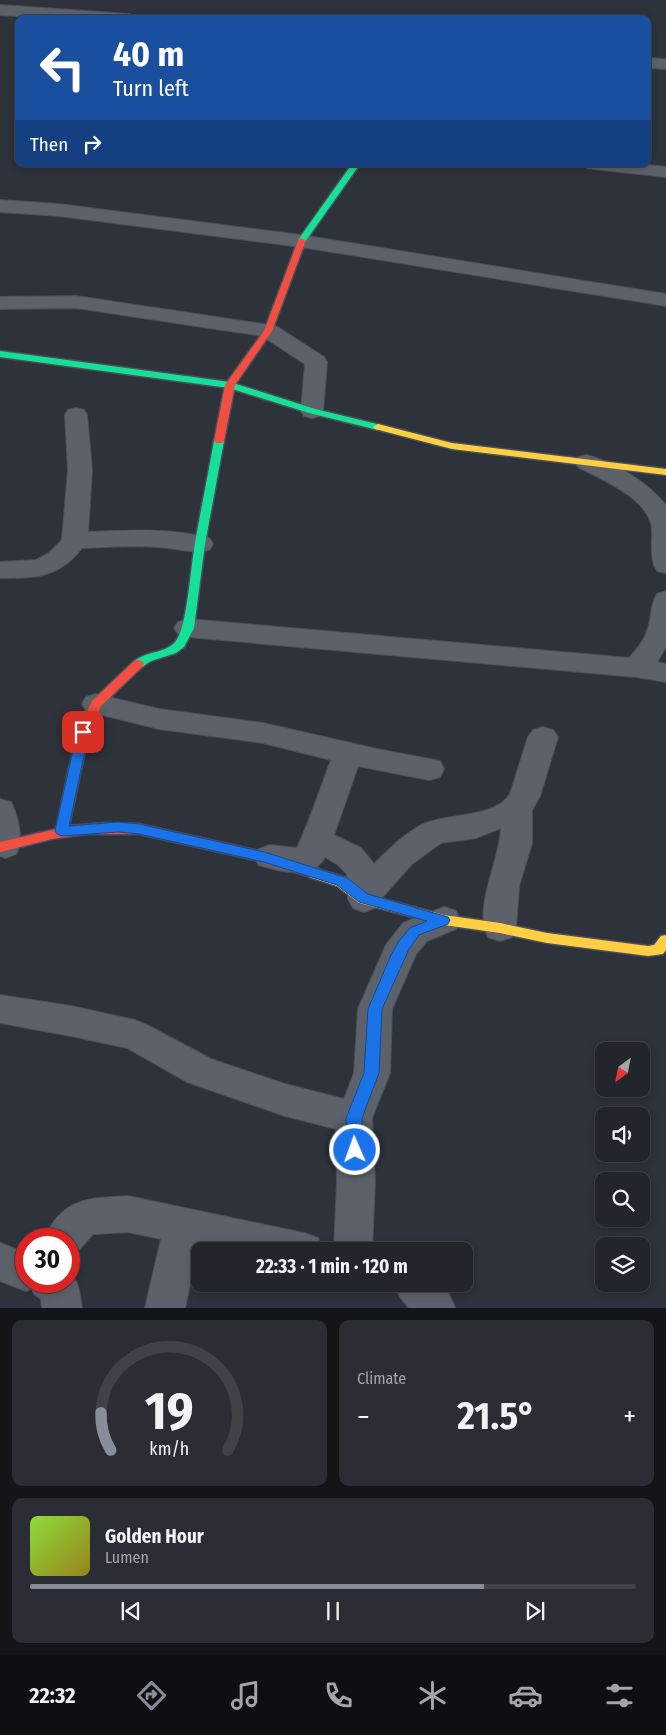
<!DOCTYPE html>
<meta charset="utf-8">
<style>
body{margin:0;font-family:"Fira Sans Condensed",sans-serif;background:#2a2e34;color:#f1f3f6;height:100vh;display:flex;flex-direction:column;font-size:19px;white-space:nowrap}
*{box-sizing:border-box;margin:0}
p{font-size:16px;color:#a2a5a9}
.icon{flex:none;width:28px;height:28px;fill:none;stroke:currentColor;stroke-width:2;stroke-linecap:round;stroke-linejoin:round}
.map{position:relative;height:1308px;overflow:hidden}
.side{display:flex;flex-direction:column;gap:12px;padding:12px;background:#131518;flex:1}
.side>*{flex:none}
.top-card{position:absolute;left:15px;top:15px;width:636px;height:152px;border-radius:10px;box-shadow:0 2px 8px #0003,0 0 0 1px #3f4348;background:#1a4fa0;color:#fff;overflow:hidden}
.needle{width:32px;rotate:212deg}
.buttons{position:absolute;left:595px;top:1042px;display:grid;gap:10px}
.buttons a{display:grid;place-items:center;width:55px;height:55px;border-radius:10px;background:#22262c;box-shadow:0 2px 8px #0003,0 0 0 1px #3f4348;font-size:25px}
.speed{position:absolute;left:15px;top:1228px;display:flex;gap:10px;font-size:25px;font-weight:700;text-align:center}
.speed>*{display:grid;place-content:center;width:65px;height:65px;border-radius:50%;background:#22262c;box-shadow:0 2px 8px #0003,0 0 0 1px #3f4348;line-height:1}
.speed .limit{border:8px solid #d22;background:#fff;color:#111}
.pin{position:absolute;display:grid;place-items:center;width:42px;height:42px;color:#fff;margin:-21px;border-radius:10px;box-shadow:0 2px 8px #0006}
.me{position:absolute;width:55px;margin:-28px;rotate:358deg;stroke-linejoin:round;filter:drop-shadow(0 0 4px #0008)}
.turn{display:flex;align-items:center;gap:18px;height:105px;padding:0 15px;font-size:22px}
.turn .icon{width:65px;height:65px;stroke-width:2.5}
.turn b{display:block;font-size:35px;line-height:42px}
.then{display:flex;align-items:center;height:48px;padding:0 15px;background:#0003;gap:10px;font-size:19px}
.big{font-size:38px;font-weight:700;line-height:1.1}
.side .card{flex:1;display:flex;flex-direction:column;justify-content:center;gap:8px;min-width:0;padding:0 18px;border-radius:10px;background:#2a2e34}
.side .dial{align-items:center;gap:0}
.dial svg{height:130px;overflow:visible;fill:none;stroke:#3f4348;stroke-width:7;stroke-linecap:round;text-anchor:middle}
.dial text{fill:#f1f3f6;stroke:none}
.song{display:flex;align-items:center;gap:15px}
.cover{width:60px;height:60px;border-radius:8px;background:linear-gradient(135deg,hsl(90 70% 55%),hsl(50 70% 35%))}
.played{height:5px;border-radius:2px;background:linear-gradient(90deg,#878d99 75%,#3f4348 75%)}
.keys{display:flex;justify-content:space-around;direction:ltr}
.heat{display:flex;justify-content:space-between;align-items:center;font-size:28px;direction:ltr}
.side .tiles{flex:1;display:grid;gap:12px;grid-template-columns:1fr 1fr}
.card:last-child{grid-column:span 2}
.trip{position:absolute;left:191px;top:1242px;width:282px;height:50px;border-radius:10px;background:#22262c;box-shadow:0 2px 8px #0003,0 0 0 1px #3f4348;font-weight:700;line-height:50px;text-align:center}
.tab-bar{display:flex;height:80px;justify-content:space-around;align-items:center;background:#0e0f12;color:#a2a5a9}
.tab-bar .icon{width:35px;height:35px}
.tab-bar .on{color:#878d99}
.tab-bar b{font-size:22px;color:#f1f3f6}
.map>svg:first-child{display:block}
</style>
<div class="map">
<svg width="666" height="1308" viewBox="0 0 666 1308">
<rect width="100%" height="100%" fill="#2d323b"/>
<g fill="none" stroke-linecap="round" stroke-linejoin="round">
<defs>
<g id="street">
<polygon points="0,5 129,14 134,16 137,19 60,19 0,15"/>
<polygon points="648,58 666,59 666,69 648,68"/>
<polygon points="584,164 641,164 666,167 666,177 593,169 587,168"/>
<polygon points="0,200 59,204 301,235 666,294 666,306 301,247 59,216 0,212"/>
<polygon points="76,296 276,326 324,357 327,362 323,411 320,416 312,418 304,416 301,411 305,364 262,336 76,308 0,309 0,297"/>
<path d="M76 408 84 410 87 415 92 470 88 532C128 530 170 528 209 538L213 544 209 550C192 554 175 548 158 547 133 545 108 547 82 548 59 578 35 578 0 578V562L36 560 49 553 62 540 68 470 65 415 68 410Z"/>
<path d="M586 455C615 462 647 482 666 505V573L657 571C649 559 653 542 652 529 650 499 601 479 578 467L574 462 578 457Z"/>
<path d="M666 591V647L657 662 666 664V682L636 677 188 637 178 634 174 628 178 622 188 619 629 658C637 649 645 640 648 628 652 617 650 605 657 594Z"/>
<path d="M96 694 159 709 263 723 377 749 440 761 444 769 440 777 429 780 358 766 334 835 361 848 374 864C388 850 403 835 421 825 444 813 495 819 510 794L528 737 533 730 543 727 553 730 558 737 540 796 532 810V843L519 886 516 928 512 937 500 941 488 937C473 908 500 860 501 828L476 838 441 843 412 864 379 901 375 908 364 912 353 908 348 899 347 874 338 865 325 857C312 880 280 872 259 865L254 857 259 849 270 845 297 848C310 820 320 789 331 760L263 743 159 729 86 711 82 704 86 697Z"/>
<path d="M0 799 11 802C18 816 24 841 16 854L5 858 0 856Z"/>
<polygon points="444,907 456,911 460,920 456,929 427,941 416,954 392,1009 390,1073 372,1118 375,1181 372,1251 334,1251 337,1181 336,1129 285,1116 187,1082 127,1048 71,1036 0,1023 0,995 71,1006 135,1020 147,1025 211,1059 285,1084 344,1099 354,1073 358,1009 386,945 403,923"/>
<path d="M128 1196 304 1233 318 1238 323 1251H219L198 1247 185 1308H145L161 1239 128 1232 93 1234 77 1252 69 1255V1239H44C62 1198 88 1198 128 1196Z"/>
<path d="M0 1243 26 1253V1281H69V1272C79 1280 80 1296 82 1308H42L41 1299 34 1294 32 1289 26 1291 0 1281Z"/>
<polygon points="394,1284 440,1284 449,1294 455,1308 409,1308 400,1297"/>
</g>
<g id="fast">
<polygon points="352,164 360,164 305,242 299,242 298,240"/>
<polygon points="0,351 230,382 315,409 381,425 383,427 378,430 309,413 229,388 0,357"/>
<path d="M219 438 224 441 205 544 194 628 184 647 176 653 151 661 142 667H134L132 664C143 650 165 655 176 641 187 627 191 565 195 543 201 509 208 475 214 441Z"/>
</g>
<g id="slow">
<polygon points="378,424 452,443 666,469 666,475 452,449 375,429 373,427"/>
<polygon points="314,868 347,878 368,895 444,915 500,923 547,933 648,946 654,945 661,936 666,935 666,950 663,954 648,956 547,943 500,933 444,925 359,903 337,886 309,877 308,873 309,869"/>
</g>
<g id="jam">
<polygon points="299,238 306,240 272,331 235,385 224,441 222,443 216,443 214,441 225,385 264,331"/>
<polygon points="138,660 142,661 144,664 142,667 101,706 89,732 69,826 103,823 139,824 264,852 319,869 320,873 319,877 314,878 264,862 139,834 86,834 52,839 0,852 0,842 56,829 77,732 92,701 134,661"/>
</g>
</defs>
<!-- street casing -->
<use href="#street" stroke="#4b4f58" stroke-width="2"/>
<!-- fast casing -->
<use href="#fast" stroke="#4b4f58" stroke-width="3"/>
<!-- slow casing -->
<use href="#slow" stroke="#4b4f58" stroke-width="3"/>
<!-- jam casing -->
<use href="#jam" stroke="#4b4f58" stroke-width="3"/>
<!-- street -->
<use href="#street" fill="#5d6169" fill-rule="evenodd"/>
<!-- fast -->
<use href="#fast" fill="#16e098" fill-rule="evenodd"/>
<!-- slow -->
<use href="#slow" fill="#ffcf43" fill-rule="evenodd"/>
<!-- jam -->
<use href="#jam" fill="#f24e42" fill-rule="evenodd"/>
</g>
<!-- route -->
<polygon fill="#1a73e8" stroke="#114b97" points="83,728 89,732 69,826 118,822 139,824 264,852 347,878 368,894 448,917 450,920 448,924 419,935 409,949 382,1009 379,1073 362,1118 363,1150 361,1154 355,1157 350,1154 347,1150 346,1118 364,1073 368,1009 391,955 399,941 410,928 427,921 359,902 337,885 264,862 139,834 118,832 62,836 57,834 55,831 77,732"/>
</svg>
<div class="buttons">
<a><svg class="needle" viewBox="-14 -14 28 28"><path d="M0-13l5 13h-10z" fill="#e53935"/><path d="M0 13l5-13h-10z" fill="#a2a5a9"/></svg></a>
<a><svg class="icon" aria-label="sound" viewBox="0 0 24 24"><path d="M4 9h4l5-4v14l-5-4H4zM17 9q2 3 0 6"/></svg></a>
<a><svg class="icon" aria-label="search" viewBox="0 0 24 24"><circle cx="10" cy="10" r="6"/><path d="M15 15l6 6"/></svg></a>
<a><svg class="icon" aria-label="layers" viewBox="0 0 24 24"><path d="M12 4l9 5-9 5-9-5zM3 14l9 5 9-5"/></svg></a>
</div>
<div class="speed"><div class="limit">30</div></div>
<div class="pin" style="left:83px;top:732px;background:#d93025"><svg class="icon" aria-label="arrive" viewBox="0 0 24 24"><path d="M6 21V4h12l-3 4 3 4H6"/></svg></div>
<svg class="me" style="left:355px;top:1150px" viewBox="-20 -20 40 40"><circle r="17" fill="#1a73e8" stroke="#fff" stroke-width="3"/><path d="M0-11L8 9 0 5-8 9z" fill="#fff"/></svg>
<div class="trip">22:33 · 1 min · 120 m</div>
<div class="top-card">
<div class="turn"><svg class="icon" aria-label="left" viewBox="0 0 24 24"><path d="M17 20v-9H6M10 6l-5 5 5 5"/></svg><div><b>40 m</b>Turn left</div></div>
<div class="then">Then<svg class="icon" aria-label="right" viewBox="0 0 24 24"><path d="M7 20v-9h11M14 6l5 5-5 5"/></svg></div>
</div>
</div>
<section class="side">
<div class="tiles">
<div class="card dial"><svg viewBox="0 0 100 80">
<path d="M14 69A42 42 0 1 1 86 69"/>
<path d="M14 69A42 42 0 0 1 8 46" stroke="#878d99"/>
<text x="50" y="56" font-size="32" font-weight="700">19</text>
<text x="50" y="72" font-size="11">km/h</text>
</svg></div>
<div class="card"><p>Climate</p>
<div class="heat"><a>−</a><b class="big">21.5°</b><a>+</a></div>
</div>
<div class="card">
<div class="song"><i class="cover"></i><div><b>Golden Hour</b><p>Lumen</p></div></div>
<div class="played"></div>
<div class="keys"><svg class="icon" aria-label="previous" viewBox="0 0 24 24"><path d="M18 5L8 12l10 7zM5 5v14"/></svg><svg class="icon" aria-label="pause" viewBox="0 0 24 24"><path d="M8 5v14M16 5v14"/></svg><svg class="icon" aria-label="next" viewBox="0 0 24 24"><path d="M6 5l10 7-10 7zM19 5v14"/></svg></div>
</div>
</div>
</section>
<nav class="tab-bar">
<b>22:32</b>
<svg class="icon on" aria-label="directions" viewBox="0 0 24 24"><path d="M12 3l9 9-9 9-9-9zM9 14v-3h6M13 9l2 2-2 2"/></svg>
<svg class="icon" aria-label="music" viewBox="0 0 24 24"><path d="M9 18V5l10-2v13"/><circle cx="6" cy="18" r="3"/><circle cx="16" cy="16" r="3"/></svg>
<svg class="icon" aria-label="phone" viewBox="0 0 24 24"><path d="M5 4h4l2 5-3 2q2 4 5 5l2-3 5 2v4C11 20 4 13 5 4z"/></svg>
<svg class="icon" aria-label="climate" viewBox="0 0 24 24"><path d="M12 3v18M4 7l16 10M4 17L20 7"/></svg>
<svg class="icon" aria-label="car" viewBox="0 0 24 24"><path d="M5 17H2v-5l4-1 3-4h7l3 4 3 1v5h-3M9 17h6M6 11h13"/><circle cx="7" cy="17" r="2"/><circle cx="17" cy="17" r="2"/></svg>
<svg class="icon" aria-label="filters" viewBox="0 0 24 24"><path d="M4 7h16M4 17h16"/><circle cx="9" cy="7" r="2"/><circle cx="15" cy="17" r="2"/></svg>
</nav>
